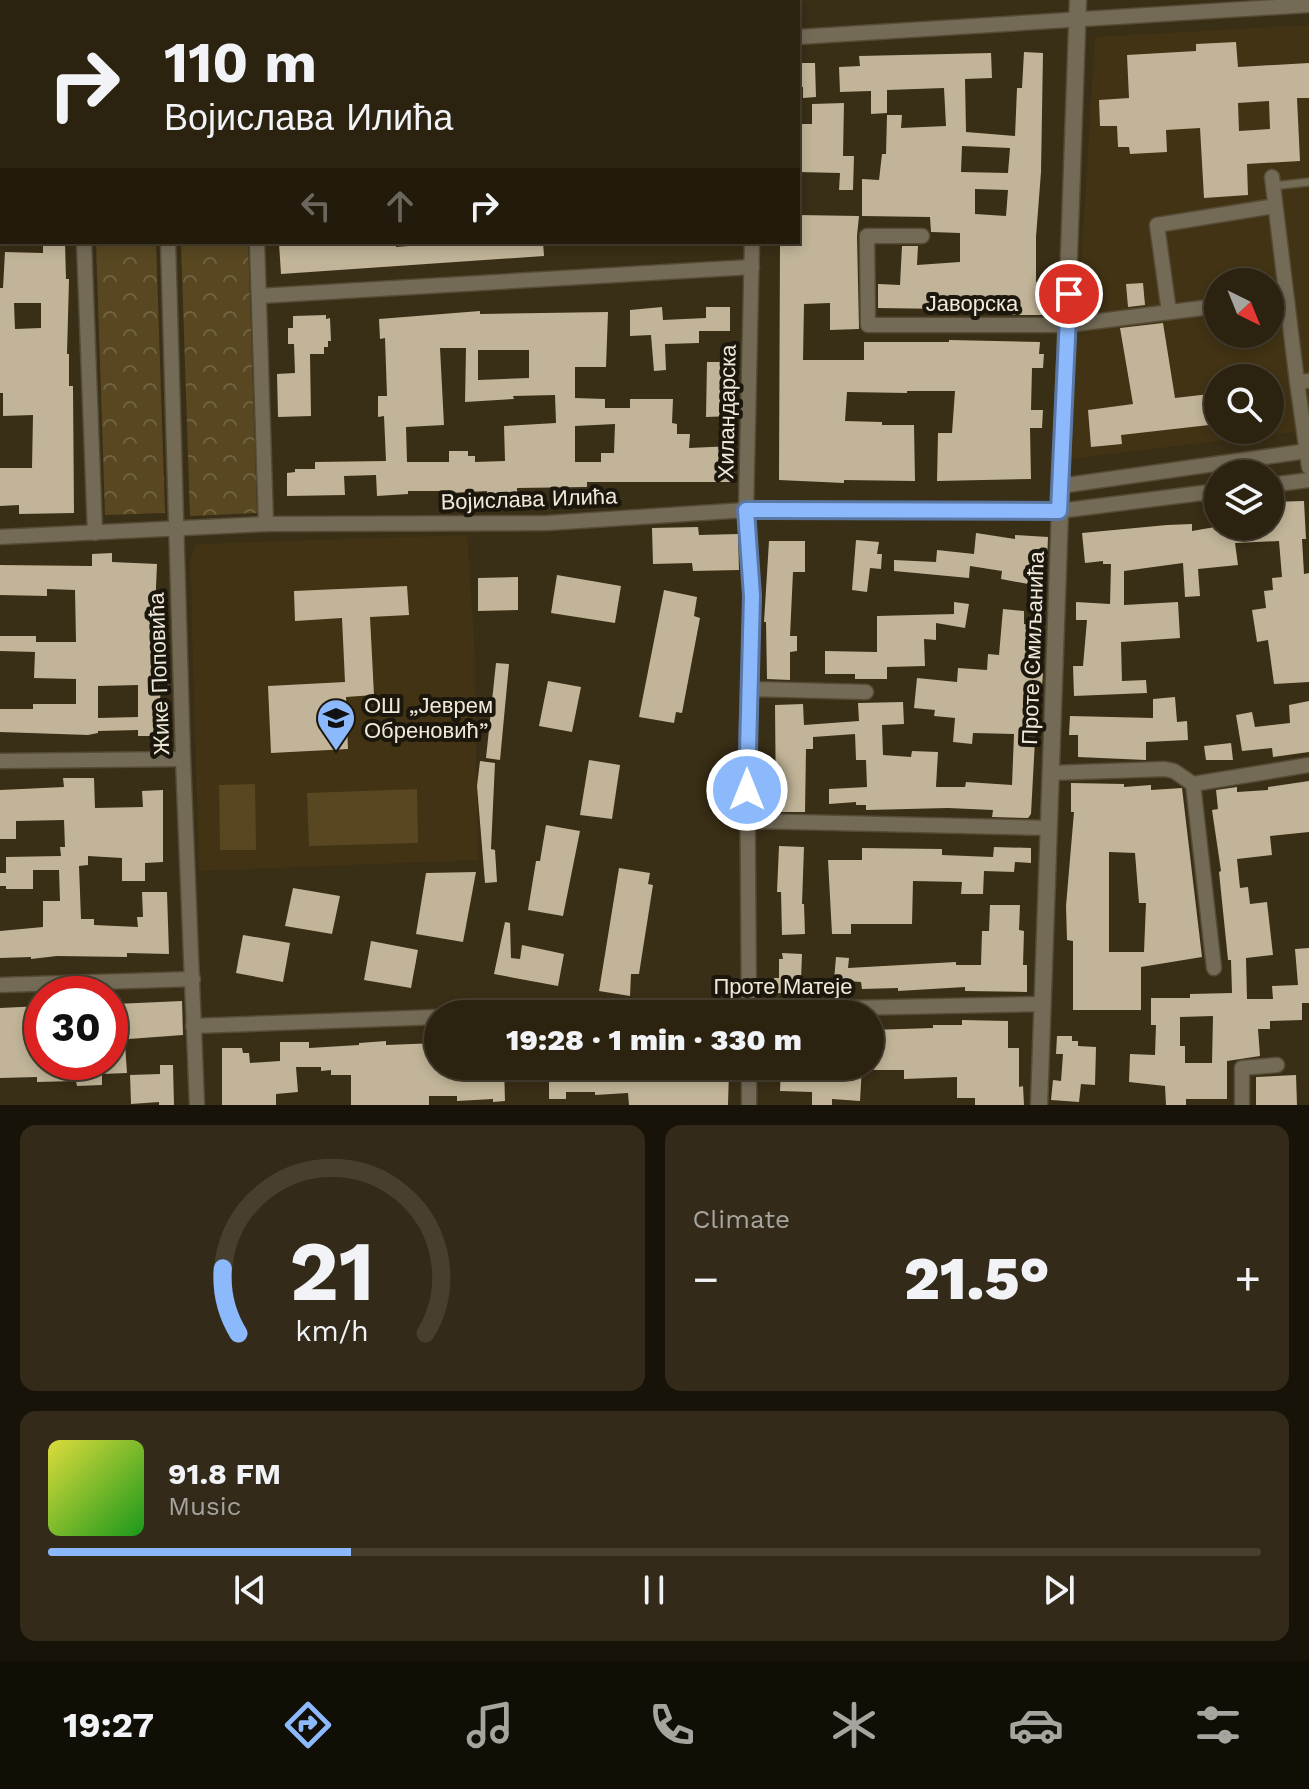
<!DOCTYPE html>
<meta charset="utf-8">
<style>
body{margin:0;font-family:"Work Sans",sans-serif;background:#332a19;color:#f1f3f6;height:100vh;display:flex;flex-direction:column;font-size:30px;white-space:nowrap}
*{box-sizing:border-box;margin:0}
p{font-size:26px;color:#a6a49f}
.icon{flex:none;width:44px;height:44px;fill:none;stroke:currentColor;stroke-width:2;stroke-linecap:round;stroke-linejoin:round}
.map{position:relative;height:1105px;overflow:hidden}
.panel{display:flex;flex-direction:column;gap:20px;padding:20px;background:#181309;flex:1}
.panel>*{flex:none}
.hud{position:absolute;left:0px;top:0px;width:800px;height:244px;box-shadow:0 4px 12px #0003,0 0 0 2px #473f30;background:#2b2210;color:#f1f3f6;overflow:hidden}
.needle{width:52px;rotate:137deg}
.fabs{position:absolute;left:1204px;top:268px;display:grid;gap:16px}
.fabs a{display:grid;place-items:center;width:80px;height:80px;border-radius:50%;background:#2b2210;box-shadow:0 4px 12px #0003,0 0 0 2px #473f30;font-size:40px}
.speed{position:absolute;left:24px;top:976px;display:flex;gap:16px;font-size:40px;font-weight:700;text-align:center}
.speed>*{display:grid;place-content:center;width:104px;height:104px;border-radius:50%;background:#2b2210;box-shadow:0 4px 12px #0003,0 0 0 2px #473f30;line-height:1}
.speed .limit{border:12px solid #d22;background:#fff;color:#111}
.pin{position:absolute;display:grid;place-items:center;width:68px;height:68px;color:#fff;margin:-34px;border:4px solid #fff;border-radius:50%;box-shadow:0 2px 8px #0007}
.me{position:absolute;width:88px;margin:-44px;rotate:0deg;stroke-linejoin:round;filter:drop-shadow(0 0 6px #0008)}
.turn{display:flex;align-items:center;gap:28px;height:168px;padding:0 32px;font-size:36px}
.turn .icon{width:104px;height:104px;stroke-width:2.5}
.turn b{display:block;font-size:56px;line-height:68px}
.lanes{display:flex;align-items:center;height:76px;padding:0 32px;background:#0003;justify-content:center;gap:40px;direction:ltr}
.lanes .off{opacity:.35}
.big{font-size:60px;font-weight:800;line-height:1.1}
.panel .tile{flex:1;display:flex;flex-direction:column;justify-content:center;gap:12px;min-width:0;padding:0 28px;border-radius:16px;background:#332a19}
.panel .dial{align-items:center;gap:0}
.dial svg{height:208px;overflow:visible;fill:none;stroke:#473f30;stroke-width:7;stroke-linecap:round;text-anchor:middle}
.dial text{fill:#f1f3f6;stroke:none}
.song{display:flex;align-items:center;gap:24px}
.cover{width:96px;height:96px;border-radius:12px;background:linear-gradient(135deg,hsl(60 70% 55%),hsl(120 70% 35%))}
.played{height:8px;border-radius:4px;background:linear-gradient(90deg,#8cb9fc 25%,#473f30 25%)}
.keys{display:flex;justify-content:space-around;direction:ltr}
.heat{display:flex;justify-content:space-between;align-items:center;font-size:44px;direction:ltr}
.panel .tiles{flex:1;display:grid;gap:20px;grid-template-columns:1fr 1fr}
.tile:last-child{grid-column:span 2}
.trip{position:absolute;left:424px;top:1000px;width:460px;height:80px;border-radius:40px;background:#2b2210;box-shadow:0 4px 12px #0003,0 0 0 2px #473f30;font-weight:800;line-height:80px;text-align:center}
.tab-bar{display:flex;height:128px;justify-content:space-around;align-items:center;background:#110e06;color:#a6a49f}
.tab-bar .icon{width:56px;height:56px}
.tab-bar .active{color:#8cb9fc}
.tab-bar b{font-size:36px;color:#f1f3f6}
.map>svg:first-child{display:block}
</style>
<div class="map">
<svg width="1309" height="1105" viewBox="0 0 1309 1105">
<defs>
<pattern id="park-crowns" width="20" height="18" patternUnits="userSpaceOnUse" patternTransform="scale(2)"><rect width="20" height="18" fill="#584721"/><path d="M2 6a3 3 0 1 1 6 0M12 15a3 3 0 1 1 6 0" fill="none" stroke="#706241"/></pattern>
</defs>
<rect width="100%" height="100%" fill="#392e16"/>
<!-- built -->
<g fill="#413314" fill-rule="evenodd">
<path d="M1309 25V430L1069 459 1095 37ZM1218 282H1270V334H1218ZM1218 378H1270V430H1218Z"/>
<polygon points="467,535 474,637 478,860 199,871 190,561 196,544"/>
</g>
<!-- park -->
<g fill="url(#park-crowns)">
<polygon points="96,242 156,242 165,513 105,515"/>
<polygon points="181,242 248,242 257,513 190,516"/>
</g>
<!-- garden -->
<g fill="#584721">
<polygon points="255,784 256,850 220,850 219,785"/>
<polygon points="417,789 418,843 309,846 307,793"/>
</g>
<!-- building -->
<g fill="#c1b498" fill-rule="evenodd">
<path d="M1236 42 1238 67 1309 63V98H1297L1300 161 1247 164 1248 195 1204 198 1200 128 1166 130 1167 152 1130 154 1129 147H1118L1117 126H1100L1099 100 1129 98 1127 55 1196 51V44ZM1269 101 1270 129 1239 131 1238 103Z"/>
<path d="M1024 52 1043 53 1041 172 1036 237V282H1041V293H1048V315H1012V310L878 308V284L900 285 902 246H918L917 265 960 262V233L931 232 930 217 862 216V179L879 180 882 154H886L887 115H902L901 128 946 126 944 88 887 90V113L871 114V91L840 92 839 67 860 66 859 56 991 53 992 78 965 79 966 132 1015 136 1017 88H1022ZM962 146 1010 148 1008 173 961 172ZM975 189 1008 190 1006 216 975 214Z"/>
<polygon points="798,63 815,63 816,97 803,98 803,87 798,87"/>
<polygon points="844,103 843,156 854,156 853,190 839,190 840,173 798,172 798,124 812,124 812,104"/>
<polygon points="798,215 859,216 857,236 859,329 830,330 830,303 804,304 803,360 864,360 864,342 949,342 949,340 1040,342 1039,354 1044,354 1043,368 1032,368 1031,410 1043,410 1042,428 1030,428 1031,479 937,481 938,433 952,433 955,391 907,391 907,393 847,392 845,421 882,422 882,425 914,425 915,481 844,480 844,483 779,480 780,244 798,245"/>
<polygon points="396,242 396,247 422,245 422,242 543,242 544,256 281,274 279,243"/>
<path d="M43 243H65L66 279H69L67 354H69V386H73L74 513 19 514V505L0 506V468H32L33 415 3 416V393H0V288H3L5 252 43 253ZM14 303H41V328L15 329Z"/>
<polygon points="1143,283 1145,305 1128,307 1126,284"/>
<polygon points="662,307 663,320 706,318 706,307 730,307 730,331 699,331 699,343 665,344 666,370 654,371 651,335 630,336 630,310"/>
<path d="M480 311V314L608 312 606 367H575V398L605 399V408H630V399H673L672 423 677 424V434H690L689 448 733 446 735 482H587V487L517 488V496L487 497V491L450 493V491H408V494L377 496 376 475 344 476 345 495 287 496V473L295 472V469H315V462L386 461 384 416 378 417V396H387L385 338 380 339 379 319ZM440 348H466L465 402 514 399 513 396 555 395 556 423 504 426 505 461 475 462V456H468V451H449V462H407L406 427 444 425ZM478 350H529V378L478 380ZM615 424 614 453H601V462H575V426Z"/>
<polygon points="326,315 326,319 330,318 331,341 328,341 328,347 324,347 324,354 310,354 311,416 278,417 277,374 295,373 294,344 288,344 288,328 293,328 293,316"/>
<polygon points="1163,323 1175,398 1218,393 1218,424 1121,435 1122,444 1091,447 1088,410 1133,404 1120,328"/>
<polygon points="707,362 733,362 732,416 706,417"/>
<polygon points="1304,501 1306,539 1302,539 1304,574 1309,573 1309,682 1274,684 1268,640 1257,642 1252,610 1266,608 1264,591 1273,590 1272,578 1282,577 1279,541 1235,543 1238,565 1198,569 1200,596 1185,597 1183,563 1124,571 1124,605 1178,602 1180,638 1121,642 1122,681 1146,680 1147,693 1074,696 1073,666 1083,666 1087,620 1076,620 1076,602 1110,604 1111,564 1103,564 1103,561 1085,563 1082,533 1167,525 1192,524 1192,531 1221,526 1270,526 1270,502"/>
<polygon points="698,527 699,535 738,534 739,570 693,571 692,563 653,564 652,528"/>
<polygon points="976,533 1015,539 1015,535 1048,537 1047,562 1042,562 1039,586 1001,579 1002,571 970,566 969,578 894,571 894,560 936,562 937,550 974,554"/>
<polygon points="856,540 879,542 877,554 882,554 881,569 870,568 867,592 852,590"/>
<polygon points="769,541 805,541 805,572 793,572 790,636 797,636 797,651 790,652 790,680 767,679 766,622 764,622"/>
<path d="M112 553V562L157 564 155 610H163L164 654H168L169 685H160L161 736H138V730L98 731V733L88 735 0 732V709H33V704H76V679L34 678 35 652 0 651V636H36V642H76L75 590 47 589V596L0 595V565L92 566V554ZM138 685V717L98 718V686Z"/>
<polygon points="557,575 621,586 615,623 551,613"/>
<polygon points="518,577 518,610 478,611 478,578"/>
<polygon points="407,586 409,615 370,617 374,695 346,697 348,749 271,753 268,686 345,682 342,618 295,621 294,591"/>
<polygon points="664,590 697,597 694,616 700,618 682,713 676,712 674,723 639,717"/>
<polygon points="954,602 969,604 965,628 936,623 936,640 924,639 925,666 887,667 887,679 855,679 855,674 825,674 825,651 877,652 877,616 954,614"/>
<polygon points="1003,609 1024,611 1024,624 1031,625 1031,637 1036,637 1034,672 1043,673 1042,686 1038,685 1031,814 1028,818 992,817 993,810 948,808 866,810 866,805 856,805 856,802 829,804 829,789 867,787 866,760 856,760 855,734 813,737 813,749 806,749 805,812 776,812 775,705 803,704 804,725 859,721 858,703 903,702 904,724 882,725 883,755 911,757 912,751 938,752 936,787 965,787 966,782 1012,785 1014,734 973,733 972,744 953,742 955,718 934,716 935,710 914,708 917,678 957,682 958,668 987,670 988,654 999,655"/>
<polygon points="496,663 509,664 500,760 486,758"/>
<polygon points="548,681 581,687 572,732 539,726"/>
<polygon points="1175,697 1177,722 1187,721 1188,740 1146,742 1146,760 1078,757 1078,735 1069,735 1070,716 1153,718 1153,699"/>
<polygon points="1309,701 1309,752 1273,757 1272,748 1242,751 1236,715 1252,712 1255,727 1290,723 1289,705"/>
<polygon points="1231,743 1233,760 1206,760 1204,746"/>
<polygon points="589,760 620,765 612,819 580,815"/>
<polygon points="480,761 495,763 491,849 495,850 497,882 485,883 477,786"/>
<polygon points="63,778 94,778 95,808 143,807 142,791 163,790 163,862 145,863 145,881 122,881 122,858 88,856 88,865 79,866 81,919 94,919 94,925 138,927 137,917 143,917 142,892 167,892 169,954 127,953 127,957 57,956 31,959 31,957 0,958 0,931 43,927 43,901 60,901 59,870 33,870 33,889 6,889 6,886 0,886 0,873 6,873 6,857 61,856 60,847 65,847 64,820 16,821 16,839 0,839 0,790 64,787"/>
<path d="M1309 781V832L1270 836 1272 855 1237 859 1240 888 1248 887 1250 904 1267 902 1273 955 1246 958 1247 999H1273L1272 986 1298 985 1295 949 1309 948V1003H1302V1020L1270 1021V1029H1258L1260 1056 1227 1061V1099H1186V1105H1166L1165 1086 1129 1082 1130 1054 1155 1055 1156 1025H1151V998H1190V994L1232 993 1231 960H1228L1219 872 1221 871 1212 810 1218 809 1216 790 1237 787V792L1268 790V787ZM1213 1016 1212 1063H1185V1046H1180V1017Z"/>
<path d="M1071 783 1124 784V787L1151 785V790L1182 788 1202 957 1141 967V1010H1073V941L1067 940 1066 906 1074 812H1071ZM1109 852 1135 853 1139 903H1146L1144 952H1109Z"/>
<polygon points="546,825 580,831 563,916 528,910 536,861 540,861"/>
<polygon points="779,846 804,847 802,904 804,904 805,934 782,935 781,892 777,892"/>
<polygon points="994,847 1031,848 1031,863 1015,862 1014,872 984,871 983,894 961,894 962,882 913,881 912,924 851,924 851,934 832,934 828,860 862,860 862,848 942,849 942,855 993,857"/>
<polygon points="619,868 650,873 648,884 653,885 639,974 631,974 630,996 599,991"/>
<polygon points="476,872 463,942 416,934 426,873"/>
<polygon points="293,888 340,896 332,934 285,926"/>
<polygon points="990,905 1020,905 1019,930 1024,931 1023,965 1027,965 1027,992 965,991 965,987 898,991 898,988 862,989 861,982 834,980 836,957 849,958 848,968 956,962 956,965 981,965 982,931 989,931"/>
<polygon points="505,922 510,923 511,958 520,959 522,945 564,954 558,986 494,974"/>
<polygon points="243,935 290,943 283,982 236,973"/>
<polygon points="371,941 418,950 411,988 364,980"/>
<polygon points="782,953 802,954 801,980 807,980 807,994 774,993 774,978 779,978 779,959 783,959"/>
<polygon points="182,1001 183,1035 115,1040 115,1004"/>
<polygon points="42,1006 42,1062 110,1062 110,1044 125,1044 127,1073 102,1074 102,1085 77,1086 76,1081 37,1082 37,1077 0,1078 0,1008"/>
<polygon points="962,1020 1008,1021 1008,1048 1019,1048 1019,1087 1023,1086 1024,1105 975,1105 975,1098 957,1098 957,1077 904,1079 904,1070 870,1070 870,1030 933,1028 933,1025 962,1025"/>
<polygon points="1057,1036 1072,1036 1072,1041 1078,1041 1078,1046 1096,1047 1095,1085 1081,1084 1079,1102 1051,1100 1053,1080 1061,1081 1063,1054 1056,1054"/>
<polygon points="386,1041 386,1045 438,1043 438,1066 504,1066 505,1101 493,1102 493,1099 457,1101 457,1096 429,1096 429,1105 351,1105 351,1075 331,1075 331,1070 321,1071 321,1067 296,1067 298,1092 276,1094 276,1105 222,1105 222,1048 242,1048 243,1053 249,1053 250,1063 280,1061 280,1042 309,1042 309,1048 359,1045 359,1043"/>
<polygon points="160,1065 173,1065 174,1105 159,1105 159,1102 131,1104 130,1075 160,1074"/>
<polygon points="549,1066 630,1066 630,1077 655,1076 655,1066 690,1066 690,1070 729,1071 728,1105 629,1105 628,1093 595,1095 595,1092 566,1092 566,1099 549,1099"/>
<polygon points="781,1066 862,1066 860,1101 832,1099 832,1105 812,1105 812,1092 780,1091"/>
<polygon points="1296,1075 1297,1105 1256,1105 1256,1077"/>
</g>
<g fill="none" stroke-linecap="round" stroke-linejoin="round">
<defs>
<polyline id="service" points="1273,186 1309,182"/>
<g id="minor">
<polyline points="75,0 75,2"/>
<polyline points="159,0 159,2"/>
<polyline points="751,2 751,0"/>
<polyline points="798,37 1309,5"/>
<polyline points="1272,177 1297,382 1309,381"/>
<polyline points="922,236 867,236 868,325 1068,325 1218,306"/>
<polyline points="84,242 95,533"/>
<polyline points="168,242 183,759 197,1105"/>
<polyline points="257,242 266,524"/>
<polyline points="259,296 752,267"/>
<polyline points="1169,312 1157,225 1275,206"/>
<polyline points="1297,382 1309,467"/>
<polyline points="1270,485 1309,480"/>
<polyline points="1060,486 1307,451"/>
<polyline points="0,537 266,524 548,523 746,510 1059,511 1218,491"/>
<polyline points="749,689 866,692"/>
<polyline points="0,761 183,759"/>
<polyline points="1050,773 1165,769 1174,771 1193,784 1309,765"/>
<polyline points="1193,784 1214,968"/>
<polyline points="747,821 1049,828"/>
<polyline points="0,985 193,979"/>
<polyline points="526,1014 714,1007 749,1010 1041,1004"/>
<polyline points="749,1014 747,728 752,596 746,510 752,242"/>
<polyline points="193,1026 438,1017"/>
<polyline points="749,1066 749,1105"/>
<polyline points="1242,1105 1242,1068 1277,1065"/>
</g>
<polyline id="tertiary" points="1039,1105 1078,0"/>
</defs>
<!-- service casing -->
<use href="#service" stroke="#564c36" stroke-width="10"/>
<!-- minor casing -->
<use href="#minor" stroke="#564c36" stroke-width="17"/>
<!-- tertiary casing -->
<use href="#tertiary" stroke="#564c36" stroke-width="19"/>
<!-- service -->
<use href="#service" stroke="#746b57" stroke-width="7"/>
<!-- minor -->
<use href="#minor" stroke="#746b57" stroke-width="14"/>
<!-- tertiary -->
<use href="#tertiary" stroke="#746b57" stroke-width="16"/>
</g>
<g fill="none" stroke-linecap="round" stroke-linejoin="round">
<defs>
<polyline id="route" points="747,790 752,596 746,510 1059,511 1069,294"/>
</defs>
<!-- route casing -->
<use href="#route" stroke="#5b78a4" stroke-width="20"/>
<!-- route -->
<use href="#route" stroke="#8cb9fc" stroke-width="14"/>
</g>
<!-- icons -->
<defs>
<symbol id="school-pin" viewBox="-11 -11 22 30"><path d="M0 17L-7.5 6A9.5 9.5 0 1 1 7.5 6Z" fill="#8cb9fc" stroke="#1c170d"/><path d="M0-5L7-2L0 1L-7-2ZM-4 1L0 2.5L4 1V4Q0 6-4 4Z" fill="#111"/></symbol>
</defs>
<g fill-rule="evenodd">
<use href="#school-pin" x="314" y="696" width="44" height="60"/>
</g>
<g text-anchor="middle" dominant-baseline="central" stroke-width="8" stroke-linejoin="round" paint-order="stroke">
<!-- street labels -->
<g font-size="22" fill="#f0e9db" stroke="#1c170d">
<text x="972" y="303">Јаворска</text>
<text transform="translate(727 412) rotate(-89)">Хиландарска</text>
<text transform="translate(529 499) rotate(-2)">Војислава Илића</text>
<text transform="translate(1033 648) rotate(-88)">Проте Смиљанића</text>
<text transform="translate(159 674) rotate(-92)">Жике Поповића</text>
<text x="783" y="986">Проте Матеје</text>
</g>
<!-- poi labels -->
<g font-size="22" fill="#f0e9db" stroke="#1c170d" text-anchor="start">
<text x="364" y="705">ОШ „Јеврем<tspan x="364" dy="25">Обреновић”</tspan></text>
</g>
</g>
</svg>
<div class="fabs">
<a><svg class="needle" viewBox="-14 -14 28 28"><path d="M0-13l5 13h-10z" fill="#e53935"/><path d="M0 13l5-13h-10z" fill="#a6a49f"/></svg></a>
<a><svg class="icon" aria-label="search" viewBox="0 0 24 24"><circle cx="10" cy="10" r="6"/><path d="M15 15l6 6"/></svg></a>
<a><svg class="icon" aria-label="layers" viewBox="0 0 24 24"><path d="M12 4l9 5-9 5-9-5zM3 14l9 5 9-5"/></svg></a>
</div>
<div class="speed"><div class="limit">30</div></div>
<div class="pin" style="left:1069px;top:294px;background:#d93025"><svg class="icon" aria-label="arrive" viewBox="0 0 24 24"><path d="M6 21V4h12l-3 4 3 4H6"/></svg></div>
<svg class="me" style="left:747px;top:790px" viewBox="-20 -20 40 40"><circle r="17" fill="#8cb9fc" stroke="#fff" stroke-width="3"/><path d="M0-11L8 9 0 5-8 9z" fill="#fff"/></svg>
<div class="trip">19:28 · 1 min · 330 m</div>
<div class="hud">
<div class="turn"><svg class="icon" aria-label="right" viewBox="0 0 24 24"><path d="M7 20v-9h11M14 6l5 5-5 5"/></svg><div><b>110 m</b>Војислава Илића</div></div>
<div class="lanes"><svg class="icon off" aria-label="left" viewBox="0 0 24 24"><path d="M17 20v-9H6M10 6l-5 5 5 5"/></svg><svg class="icon off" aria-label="ahead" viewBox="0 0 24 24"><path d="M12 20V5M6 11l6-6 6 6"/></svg><svg class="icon" aria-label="right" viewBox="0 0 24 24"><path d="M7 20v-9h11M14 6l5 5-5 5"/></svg></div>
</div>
</div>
<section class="panel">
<div class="tiles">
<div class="tile dial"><svg viewBox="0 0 100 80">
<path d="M14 69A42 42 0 1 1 86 69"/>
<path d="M14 69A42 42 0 0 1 8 44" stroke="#8cb9fc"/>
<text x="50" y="56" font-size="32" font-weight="700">21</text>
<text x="50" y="72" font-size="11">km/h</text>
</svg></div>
<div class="tile"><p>Climate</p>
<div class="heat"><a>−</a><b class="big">21.5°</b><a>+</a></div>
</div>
<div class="tile">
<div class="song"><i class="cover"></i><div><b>91.8 FM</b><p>Music</p></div></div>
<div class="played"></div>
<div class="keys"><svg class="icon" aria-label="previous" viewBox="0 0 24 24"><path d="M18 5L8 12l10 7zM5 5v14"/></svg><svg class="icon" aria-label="pause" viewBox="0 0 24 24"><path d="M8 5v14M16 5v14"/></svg><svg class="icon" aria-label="next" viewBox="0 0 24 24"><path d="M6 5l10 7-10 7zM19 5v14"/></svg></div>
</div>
</div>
</section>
<nav class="tab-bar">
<b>19:27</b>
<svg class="icon active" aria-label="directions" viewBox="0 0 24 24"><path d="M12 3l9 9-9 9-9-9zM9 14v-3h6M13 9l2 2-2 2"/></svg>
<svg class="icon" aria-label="music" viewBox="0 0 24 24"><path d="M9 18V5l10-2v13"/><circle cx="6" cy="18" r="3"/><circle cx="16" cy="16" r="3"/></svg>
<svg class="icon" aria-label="phone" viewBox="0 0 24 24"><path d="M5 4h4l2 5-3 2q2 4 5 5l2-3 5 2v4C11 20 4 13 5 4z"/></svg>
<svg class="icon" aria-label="climate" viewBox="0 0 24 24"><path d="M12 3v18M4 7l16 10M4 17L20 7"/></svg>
<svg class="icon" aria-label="car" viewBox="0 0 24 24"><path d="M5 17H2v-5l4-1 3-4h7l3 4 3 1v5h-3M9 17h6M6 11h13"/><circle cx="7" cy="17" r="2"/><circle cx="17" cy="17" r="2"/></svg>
<svg class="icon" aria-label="filters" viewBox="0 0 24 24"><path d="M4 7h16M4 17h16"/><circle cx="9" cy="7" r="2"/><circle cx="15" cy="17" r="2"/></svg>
</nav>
